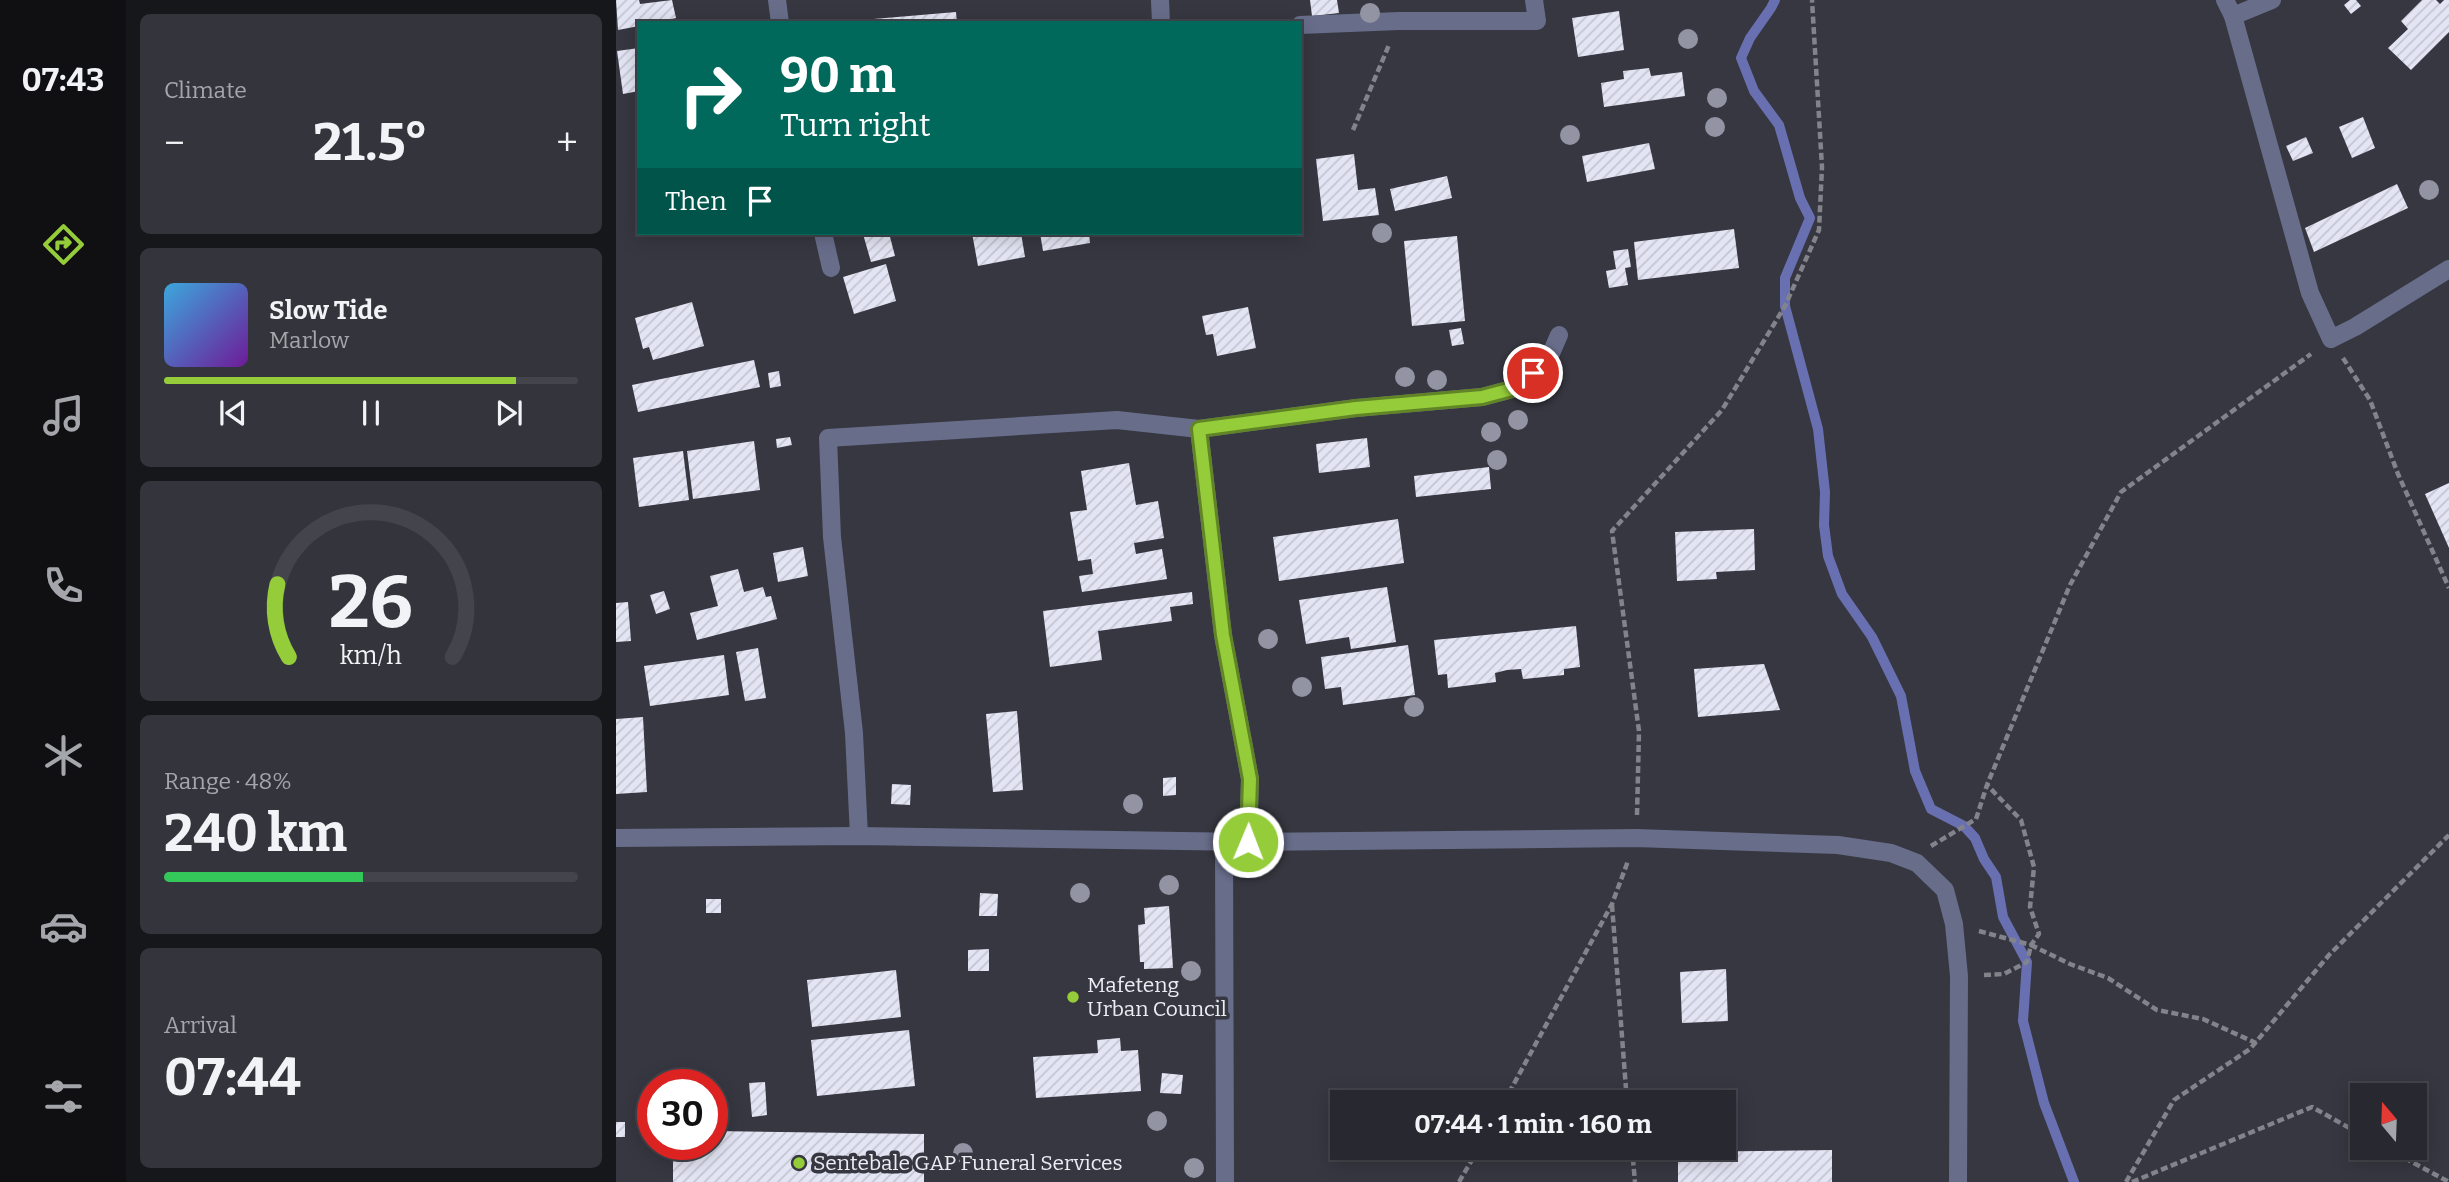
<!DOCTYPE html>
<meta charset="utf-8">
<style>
body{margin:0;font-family:Bitter,serif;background:#34353c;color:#f1f3f6;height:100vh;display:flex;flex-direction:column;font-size:26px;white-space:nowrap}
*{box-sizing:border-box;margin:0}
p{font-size:23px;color:#a5a6ab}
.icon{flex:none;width:38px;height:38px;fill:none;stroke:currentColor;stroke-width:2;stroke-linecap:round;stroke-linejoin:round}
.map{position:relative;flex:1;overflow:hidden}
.sheet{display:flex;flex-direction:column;gap:14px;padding:14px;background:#16171a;width:490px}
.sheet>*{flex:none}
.banner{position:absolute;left:21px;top:21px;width:665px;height:214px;border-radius:0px;box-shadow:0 4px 18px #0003,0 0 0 2px #44454c;background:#00695c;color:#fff;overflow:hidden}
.needle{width:46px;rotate:341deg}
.controls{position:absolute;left:1734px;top:1083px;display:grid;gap:14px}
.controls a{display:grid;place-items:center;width:77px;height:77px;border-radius:0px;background:#282930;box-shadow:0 4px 18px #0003,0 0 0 2px #44454c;font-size:35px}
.speed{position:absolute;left:21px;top:1069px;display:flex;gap:14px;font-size:35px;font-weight:700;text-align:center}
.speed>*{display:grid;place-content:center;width:91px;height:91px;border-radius:50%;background:#282930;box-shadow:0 4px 18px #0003,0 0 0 2px #44454c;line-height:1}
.speed .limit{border:10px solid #d22;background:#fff;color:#111}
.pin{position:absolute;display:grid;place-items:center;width:60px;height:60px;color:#fff;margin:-30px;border:4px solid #fff;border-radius:50%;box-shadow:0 2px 7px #0007}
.me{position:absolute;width:77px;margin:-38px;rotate:1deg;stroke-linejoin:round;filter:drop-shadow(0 0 5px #0008)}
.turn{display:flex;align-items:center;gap:24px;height:147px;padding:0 28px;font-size:32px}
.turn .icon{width:91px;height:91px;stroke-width:2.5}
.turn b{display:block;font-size:49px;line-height:60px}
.then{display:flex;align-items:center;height:66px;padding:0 28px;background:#0003;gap:14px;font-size:26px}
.big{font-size:52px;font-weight:700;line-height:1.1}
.sheet .widget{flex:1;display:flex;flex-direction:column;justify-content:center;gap:10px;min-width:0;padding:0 24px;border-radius:10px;background:#34353c}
.sheet .dial{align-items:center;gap:0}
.dial svg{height:182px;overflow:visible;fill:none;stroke:#44454c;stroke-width:7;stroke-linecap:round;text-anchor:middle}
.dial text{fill:#f1f3f6;stroke:none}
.song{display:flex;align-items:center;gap:21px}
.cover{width:84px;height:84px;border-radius:10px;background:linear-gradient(135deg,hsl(200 70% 55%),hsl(280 70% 35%))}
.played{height:7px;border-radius:4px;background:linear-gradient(90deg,#95cc3a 85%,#44454c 85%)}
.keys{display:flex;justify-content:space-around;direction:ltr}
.heat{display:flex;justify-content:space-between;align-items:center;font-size:38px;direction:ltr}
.charge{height:10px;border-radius:5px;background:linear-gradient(90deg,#34c759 48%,#44454c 0)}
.trip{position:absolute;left:714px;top:1090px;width:406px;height:70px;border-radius:0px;background:#282930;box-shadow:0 4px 18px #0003,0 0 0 2px #44454c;font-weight:700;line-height:70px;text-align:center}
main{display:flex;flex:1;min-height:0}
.tab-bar{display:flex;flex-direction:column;width:126px;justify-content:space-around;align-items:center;background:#101013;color:#a5a6ab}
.tab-bar .icon{width:49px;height:49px}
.tab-bar .current{color:#95cc3a}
.tab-bar b{font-size:32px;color:#f1f3f6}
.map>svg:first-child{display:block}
</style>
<main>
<nav class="tab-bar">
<b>07:43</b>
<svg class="icon current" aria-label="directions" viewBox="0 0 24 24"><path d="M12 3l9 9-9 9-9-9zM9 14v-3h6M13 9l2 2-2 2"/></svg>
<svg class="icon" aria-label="music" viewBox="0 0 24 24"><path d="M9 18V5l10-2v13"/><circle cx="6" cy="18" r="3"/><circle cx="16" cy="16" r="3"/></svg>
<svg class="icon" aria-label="phone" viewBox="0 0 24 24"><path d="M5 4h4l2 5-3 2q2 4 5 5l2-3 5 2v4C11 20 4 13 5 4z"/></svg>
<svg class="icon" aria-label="climate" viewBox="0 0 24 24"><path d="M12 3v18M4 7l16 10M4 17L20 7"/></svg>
<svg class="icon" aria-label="car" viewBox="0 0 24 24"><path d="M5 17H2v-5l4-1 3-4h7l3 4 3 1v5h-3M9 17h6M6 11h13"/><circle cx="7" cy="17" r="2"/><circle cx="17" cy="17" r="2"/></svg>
<svg class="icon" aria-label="filters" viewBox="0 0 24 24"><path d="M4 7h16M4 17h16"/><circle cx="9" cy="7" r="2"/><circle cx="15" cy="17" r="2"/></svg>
</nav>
<section class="sheet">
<div class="widget"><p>Climate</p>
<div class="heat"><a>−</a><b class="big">21.5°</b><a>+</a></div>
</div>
<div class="widget">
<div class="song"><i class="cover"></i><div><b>Slow Tide</b><p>Marlow</p></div></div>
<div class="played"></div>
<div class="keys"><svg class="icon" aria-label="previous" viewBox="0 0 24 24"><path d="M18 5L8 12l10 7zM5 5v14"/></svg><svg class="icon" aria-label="pause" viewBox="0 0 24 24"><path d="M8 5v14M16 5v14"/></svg><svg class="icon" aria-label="next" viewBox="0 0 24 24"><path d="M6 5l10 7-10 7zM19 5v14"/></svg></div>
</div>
<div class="widget dial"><svg viewBox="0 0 100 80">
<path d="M14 69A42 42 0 1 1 86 69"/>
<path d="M14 69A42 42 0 0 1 9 37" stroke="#95cc3a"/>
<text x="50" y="56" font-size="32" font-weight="700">26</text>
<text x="50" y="72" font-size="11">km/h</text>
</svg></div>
<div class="widget"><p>Range · 48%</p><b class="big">240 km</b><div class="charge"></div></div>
<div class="widget"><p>Arrival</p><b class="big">07:44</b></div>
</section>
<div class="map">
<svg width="1833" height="1182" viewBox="0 0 1833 1182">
<defs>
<pattern id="building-hatch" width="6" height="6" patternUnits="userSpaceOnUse" patternTransform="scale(1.75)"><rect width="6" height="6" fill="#e3e5f4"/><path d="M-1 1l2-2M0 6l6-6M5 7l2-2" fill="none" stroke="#c4c5d2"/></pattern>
</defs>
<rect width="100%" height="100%" fill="#363740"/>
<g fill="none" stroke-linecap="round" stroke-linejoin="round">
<!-- stream -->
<polyline stroke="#6970b1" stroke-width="10" points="1159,0 1155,8 1134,38 1125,58 1138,91 1163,125 1184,198 1194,218 1169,278 1169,306 1202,429 1209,492 1208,525 1212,556 1226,594 1256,637 1285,696 1299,771 1315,809 1348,826 1359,838 1368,859 1380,877 1387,917 1411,962 1407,1021 1428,1103 1458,1182"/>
</g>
<!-- building -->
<g fill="url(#building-hatch)">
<polygon points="0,0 23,0 24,4 56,0 60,18 38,23 23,23 23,26 2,30"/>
<polygon points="694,0 721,0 723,13 696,16"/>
<polygon points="1734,0 1740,0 1745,6 1735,14 1728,5"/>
<polygon points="1806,0 1820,0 1824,4 1828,0 1833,0 1833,32 1795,70 1772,48 1792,29 1785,21"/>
<polygon points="1003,11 1008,50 962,57 956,18"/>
<polygon points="340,12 341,23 234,23 234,21"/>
<polygon points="23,48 23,91 7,94 1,51"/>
<polygon points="1033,68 1035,76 1066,72 1069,96 988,107 985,83 1008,79 1007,71"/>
<polygon points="1747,117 1759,148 1736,158 1723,127"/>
<polygon points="1690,137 1697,153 1677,161 1670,146"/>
<polygon points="1033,143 1039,169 971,182 966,156"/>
<polygon points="738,154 742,190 759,188 763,215 707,221 700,159"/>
<polygon points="831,176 836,198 779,211 774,189"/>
<polygon points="1781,184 1792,208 1698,252 1689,228"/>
<polygon points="1118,229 1123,268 1022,280 1018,242"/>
<polygon points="273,233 279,256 255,262 247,234"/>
<polygon points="356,233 405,233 409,257 362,266"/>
<polygon points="424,233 473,233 474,243 427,251"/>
<polygon points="841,236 849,321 796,326 788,241"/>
<polygon points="1012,249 1015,267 1009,268 1012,285 993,288 990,271 1000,269 997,251"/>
<polygon points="270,264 280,301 238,314 227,277"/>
<polygon points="76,302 88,346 37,360 33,347 27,349 19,318"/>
<polygon points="632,307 640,348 601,356 597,334 590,335 586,316"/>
<polygon points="845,328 848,344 836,346 833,330"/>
<polygon points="138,360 144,387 22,412 16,385"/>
<polygon points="163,371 165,386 154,388 152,373"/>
<polygon points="174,437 176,445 161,448 160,439"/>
<polygon points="751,438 754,467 703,473 700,444"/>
<polygon points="138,441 144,490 77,499 71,451"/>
<polygon points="67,451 73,500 23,507 17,458"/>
<polygon points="513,463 520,505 542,501 548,538 518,543 520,554 546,549 551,579 466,592 463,576 477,574 475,559 462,561 454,512 471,510 465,471"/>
<polygon points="873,467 875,489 800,497 798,476"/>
<polygon points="1833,483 1833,548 1809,494"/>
<polygon points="782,519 788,563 663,581 657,537"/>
<polygon points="1138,529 1139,570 1100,572 1101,579 1061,581 1059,532"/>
<polygon points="187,547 192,576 162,582 157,553"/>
<polygon points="122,569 128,592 147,587 150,597 155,596 161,619 81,640 74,613 102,606 94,576"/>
<polygon points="771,587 780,642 735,649 733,637 690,644 683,600"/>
<polygon points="48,591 54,609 40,614 34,595"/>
<polygon points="576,592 577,604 554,607 556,621 482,631 486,660 434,667 427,611"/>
<polygon points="12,602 15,641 0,642 0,603"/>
<polygon points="960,626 964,667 948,669 948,675 907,679 905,669 891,670 879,673 880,682 832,688 831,674 822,675 818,640"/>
<polygon points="792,645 799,695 727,705 725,687 709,689 705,657"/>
<polygon points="142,648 150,698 129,701 120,652"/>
<polygon points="108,655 113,695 34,706 28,666"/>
<polygon points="1148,664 1164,710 1082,717 1078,669"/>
<polygon points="401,711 407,790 377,792 370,714"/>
<polygon points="27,717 31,792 0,794 0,719"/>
<polygon points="560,777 560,795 547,796 547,778"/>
<polygon points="276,784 295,785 294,805 275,804"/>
<polygon points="364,893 382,894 381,916 363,916"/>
<rect x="90" y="899" width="15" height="14"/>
<polygon points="553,906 557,968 528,969 528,962 524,962 522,925 529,924 528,908"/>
<polygon points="373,949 373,971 352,971 352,950"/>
<polygon points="1110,969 1112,1021 1066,1023 1064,972"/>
<polygon points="280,970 285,1017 196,1027 191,980"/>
<polygon points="293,1030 299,1086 201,1096 195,1040"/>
<polygon points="504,1038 505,1051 522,1050 525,1091 420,1098 417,1057 482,1053 481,1040"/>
<polygon points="546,1073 567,1075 565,1094 544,1093"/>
<polygon points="149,1082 151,1115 136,1117 133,1083"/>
<rect x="0" y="1122" width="9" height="15"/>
<polygon points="96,1131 308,1134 308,1182 57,1182 57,1144 96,1144"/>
<polygon points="1216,1150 1216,1182 1062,1182 1062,1152"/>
</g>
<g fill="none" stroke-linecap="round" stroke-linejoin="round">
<!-- path -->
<g stroke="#83848b" stroke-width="4.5" stroke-dasharray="7 3.5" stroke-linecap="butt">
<polyline points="737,130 773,45"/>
<polyline points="1727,358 1754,400 1782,474 1833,588"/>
<polyline points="1021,815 1023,731 996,531 1106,410 1169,306 1203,230 1206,167 1196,0"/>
<polyline points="1315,846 1360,819 1371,785 1454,585 1505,492 1695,354"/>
<polyline points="996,905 1011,1102"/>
<polyline points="1363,931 1415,945 1423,934 1414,907 1418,867 1405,820 1371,785"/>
<polyline points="1368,975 1388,974 1411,962 1415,945 1454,964 1492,978 1541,1010 1587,1019 1640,1043"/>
<polyline points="888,1102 996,904 1012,861"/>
<polyline points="1016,1148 1019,1182"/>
<polyline points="1770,1148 1833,1182"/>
<polyline points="843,1182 863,1148"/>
<polyline points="1510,1182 1558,1100 1634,1049 1713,955 1833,835"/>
<polyline points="1516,1182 1696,1107 1746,1135"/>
</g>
<!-- minor -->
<g stroke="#686d8a" stroke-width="18">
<polyline points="161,0 164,23"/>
<polyline points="544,0 545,23"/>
<polyline points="1609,0 1617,16 1694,293 1715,339 1739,327 1833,269"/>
<polyline points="1617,16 1656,0"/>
<polyline points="684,25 783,21 921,21 918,0"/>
<polyline points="207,233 215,268"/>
<polyline points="583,429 607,635 634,779 632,842"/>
<polyline points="243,836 238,733 216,537 212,438 501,420 583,429 740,408 866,397 900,388 933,358 943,335"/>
<polyline points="0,838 243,836 632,842 1020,838 1222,845 1275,853 1301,863 1329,890 1338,924 1343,976 1342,1182"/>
<polyline points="608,842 609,1182"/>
</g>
</g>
<!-- trees -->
<g fill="#9294a3">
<circle cx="754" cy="13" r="10"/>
<circle cx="1072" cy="39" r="10"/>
<circle cx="1101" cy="98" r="10"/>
<circle cx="1099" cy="127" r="10"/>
<circle cx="954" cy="135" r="10"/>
<circle cx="1813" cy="190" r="10"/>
<circle cx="766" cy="233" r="10"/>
<circle cx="789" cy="377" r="10"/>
<circle cx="821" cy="380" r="10"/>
<circle cx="902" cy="420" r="10"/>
<circle cx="875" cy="432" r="10"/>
<circle cx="881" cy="460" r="10"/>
<circle cx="652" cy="639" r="10"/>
<circle cx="686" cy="687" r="10"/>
<circle cx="798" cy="707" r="10"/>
<circle cx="517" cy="804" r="10"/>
<circle cx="553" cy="885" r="10"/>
<circle cx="464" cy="893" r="10"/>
<circle cx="575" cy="971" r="10"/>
<circle cx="541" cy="1121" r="10"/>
<circle cx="347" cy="1153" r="10"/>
<circle cx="578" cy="1168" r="10"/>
</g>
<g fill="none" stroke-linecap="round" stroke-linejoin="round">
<defs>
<polyline id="route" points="632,842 634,779 607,635 583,429 740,408 866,397 900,388 917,373"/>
</defs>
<!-- route casing -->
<use href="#route" stroke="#618526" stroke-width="18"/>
<!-- route -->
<use href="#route" stroke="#95cc3a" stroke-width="12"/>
</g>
<!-- markers -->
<g fill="#95cc3a" stroke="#363740" stroke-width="2.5">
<circle cx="457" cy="997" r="7"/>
<circle cx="183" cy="1163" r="7"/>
</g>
<g text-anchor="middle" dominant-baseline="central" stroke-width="7" stroke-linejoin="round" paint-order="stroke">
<!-- poi labels -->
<g font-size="21" fill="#ecedf2" stroke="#363740" text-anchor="start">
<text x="471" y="985">Mafeteng<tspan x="471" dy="24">Urban Council</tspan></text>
<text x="197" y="1163">Sentebale GAP Funeral Services</text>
</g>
</g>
</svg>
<div class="controls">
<a><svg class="needle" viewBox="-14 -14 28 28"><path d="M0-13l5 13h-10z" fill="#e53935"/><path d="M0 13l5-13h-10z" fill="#a5a6ab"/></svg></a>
</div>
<div class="speed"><div class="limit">30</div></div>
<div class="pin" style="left:917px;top:373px;background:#d93025"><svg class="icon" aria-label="arrive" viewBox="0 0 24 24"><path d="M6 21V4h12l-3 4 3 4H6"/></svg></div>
<svg class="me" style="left:632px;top:842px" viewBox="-20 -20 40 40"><circle r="17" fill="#95cc3a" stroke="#fff" stroke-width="3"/><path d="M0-11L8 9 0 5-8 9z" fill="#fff"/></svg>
<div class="trip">07:44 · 1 min · 160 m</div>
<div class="banner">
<div class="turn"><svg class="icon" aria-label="right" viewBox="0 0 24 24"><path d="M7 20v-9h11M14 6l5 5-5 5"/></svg><div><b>90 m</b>Turn right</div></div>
<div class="then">Then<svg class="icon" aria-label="arrive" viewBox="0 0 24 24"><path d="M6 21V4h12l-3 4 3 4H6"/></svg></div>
</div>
</div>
</main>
